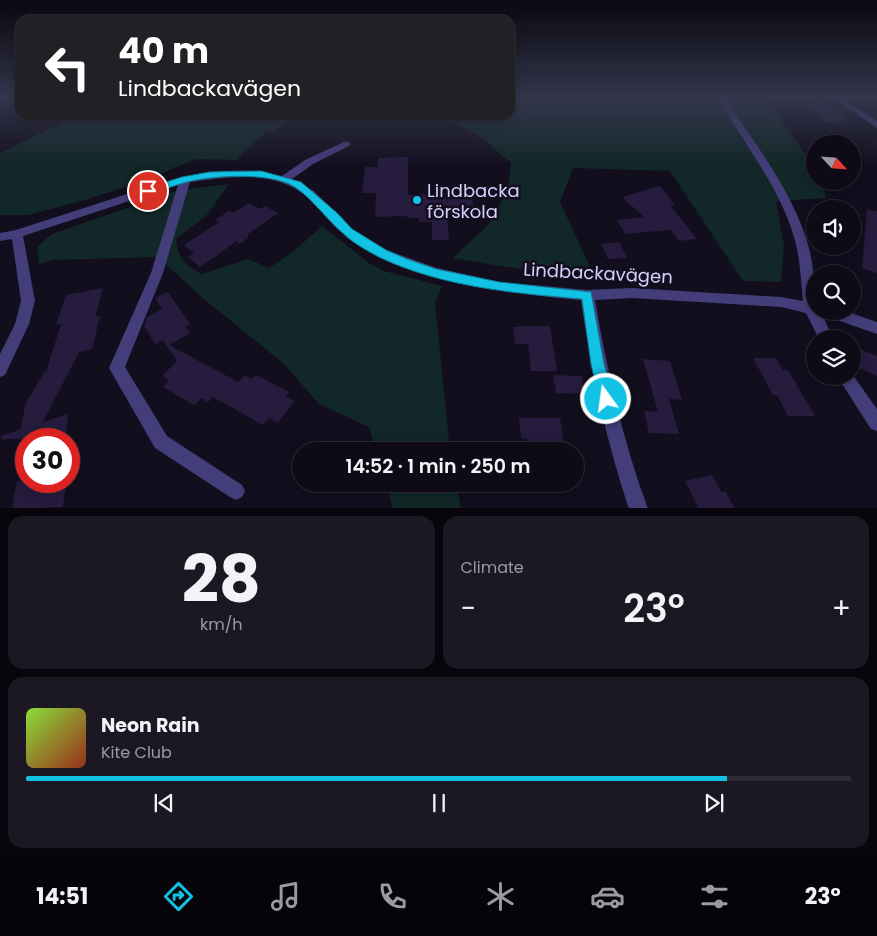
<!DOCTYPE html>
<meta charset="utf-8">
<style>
body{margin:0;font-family:Poppins,sans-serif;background:#1c1823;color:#f1f3f6;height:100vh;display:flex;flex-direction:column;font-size:19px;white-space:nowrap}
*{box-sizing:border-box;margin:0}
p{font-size:16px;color:#9b9aa1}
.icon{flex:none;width:28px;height:28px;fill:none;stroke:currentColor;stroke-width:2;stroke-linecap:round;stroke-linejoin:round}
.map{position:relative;height:508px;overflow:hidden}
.sheet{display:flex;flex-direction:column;gap:8px;padding:8px;background:#08060c;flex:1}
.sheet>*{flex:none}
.hud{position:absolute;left:15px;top:15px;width:500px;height:105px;border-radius:15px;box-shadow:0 2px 12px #0003,0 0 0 1px #2e2b35;background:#202124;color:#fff;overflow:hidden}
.needle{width:32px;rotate:116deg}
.controls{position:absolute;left:806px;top:135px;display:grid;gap:10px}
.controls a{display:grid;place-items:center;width:55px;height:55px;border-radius:50%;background:#0e0a16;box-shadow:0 2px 12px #0003,0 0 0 1px #2e2b35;font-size:25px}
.speed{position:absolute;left:15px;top:428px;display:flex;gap:10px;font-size:25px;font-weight:700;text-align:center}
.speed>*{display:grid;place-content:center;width:65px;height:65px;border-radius:50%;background:#0e0a16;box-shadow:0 2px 12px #0003,0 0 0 1px #2e2b35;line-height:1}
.speed .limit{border:8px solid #d22;background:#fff;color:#111}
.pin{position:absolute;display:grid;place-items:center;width:42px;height:42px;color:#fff;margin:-21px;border:2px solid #fff;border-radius:50%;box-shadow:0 1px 5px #0007}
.me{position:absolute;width:55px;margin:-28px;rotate:346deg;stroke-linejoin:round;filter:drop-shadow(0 0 4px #0008)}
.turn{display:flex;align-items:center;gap:18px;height:105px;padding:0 20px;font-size:22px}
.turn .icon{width:65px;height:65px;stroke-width:2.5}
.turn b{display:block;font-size:35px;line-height:42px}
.big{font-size:38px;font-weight:600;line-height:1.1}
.sheet .widget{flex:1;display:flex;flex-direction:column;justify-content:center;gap:8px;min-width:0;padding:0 18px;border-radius:15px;background:#1c1823}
.sheet .dial{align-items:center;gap:0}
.dial b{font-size:65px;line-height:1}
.song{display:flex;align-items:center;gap:15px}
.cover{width:60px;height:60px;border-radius:8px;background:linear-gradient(135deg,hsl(90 70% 55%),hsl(10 70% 35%))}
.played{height:5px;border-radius:2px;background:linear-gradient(90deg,#12c2e4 85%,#2e2b35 85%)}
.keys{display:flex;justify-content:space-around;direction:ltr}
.heat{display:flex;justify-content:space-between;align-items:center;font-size:28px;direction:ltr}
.sheet .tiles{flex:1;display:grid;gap:8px;grid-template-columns:1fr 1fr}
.widget:last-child{grid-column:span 2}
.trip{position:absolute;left:292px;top:442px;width:292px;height:50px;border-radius:25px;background:#0e0a16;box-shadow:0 2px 12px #0003,0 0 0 1px #2e2b35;font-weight:600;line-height:50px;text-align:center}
.menu{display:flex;height:80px;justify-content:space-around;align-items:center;background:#060409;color:#9b9aa1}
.menu .icon{width:35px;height:35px}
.menu .selected{color:#12c2e4}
.menu b{font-size:22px;color:#f1f3f6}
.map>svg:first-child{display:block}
</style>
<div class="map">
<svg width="877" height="509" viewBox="0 0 877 509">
<rect width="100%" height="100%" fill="#120e1e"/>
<!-- green -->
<g fill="#122728">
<polygon points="510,97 764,97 815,167 815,181 822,181 826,198 776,201 784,246 781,282 743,281 670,171 573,168 560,202 591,269 532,271 453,258 489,224 508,189 511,163 477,134 435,115 510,115"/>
<polygon points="78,115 299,115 272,132 267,130 237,160 195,159 147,180 85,200 28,215 0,215 0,153"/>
<path d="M229 184 208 214 176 239C178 259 185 265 202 274L248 259 269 268 295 250 322 226 369 263 384 271 442 286 435 303 450 451H376L369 427 319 404 284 364 205 300 158 257 53 260 39 264 37 247 52 234 179 190Z"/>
<polygon points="386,484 456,484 461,508 393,508"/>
</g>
<!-- building -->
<g fill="#251c3e">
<polygon points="824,102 848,121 826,122 804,104"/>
<polygon points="408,157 408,195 471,192 474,209 462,210 463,214 447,215 449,240 432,240 432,222 419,222 419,218 407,218 407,216 375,217 376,193 362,193 365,167 378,167 378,158"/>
<polygon points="660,186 675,205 670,205 697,239 679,241 671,230 625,234 617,220 644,217 622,197"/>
<polygon points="249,203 260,209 265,206 278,213 248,234 248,238 240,244 237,241 200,267 188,257 194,253 184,245 219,222 215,220 229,211 233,213"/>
<polygon points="867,210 877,211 877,273 862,268"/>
<polygon points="619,242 627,258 608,259 601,244"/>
<polygon points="103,288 95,317 100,316 92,349 79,352 43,422 68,414 65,439 1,439 1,436 21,429 25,405 44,372 46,372 61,324 56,325 66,295"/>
<polygon points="168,292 190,324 185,327 190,333 169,345 238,382 245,375 252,379 256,375 289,392 286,396 294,401 278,423 269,418 263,425 213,397 208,402 201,398 194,405 163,387 169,380 162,376 177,361 163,340 155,344 144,326 147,317 162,309 155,298"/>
<polygon points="525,326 550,326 557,371 531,371 528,344 515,344 513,327"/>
<polygon points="855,347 877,356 877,376 853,365"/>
<polygon points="753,358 776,358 783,370 788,370 815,416 788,416 777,395 773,395"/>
<polygon points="643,359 670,361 682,400 669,399 679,434 649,433 644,411 658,412"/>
<polygon points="553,375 582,376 585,394 556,393"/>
<polygon points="519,418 560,418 565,451 529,451 527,439 521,438"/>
<polygon points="712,475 721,492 725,491 735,509 699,509 685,481"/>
<polygon points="17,481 66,481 63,507 12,509"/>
</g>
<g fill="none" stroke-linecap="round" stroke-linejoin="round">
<!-- minor -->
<g fill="#433d7a" fill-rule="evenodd">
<path d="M716 97H724C753 141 788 185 805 235 814 260 815 286 815 311H821L833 339H819L806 313 781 307 632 298 595 300C607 371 623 441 648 509H629C606 440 591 371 581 300 512 293 442 287 378 257 367 251 353 243 343 234 330 223 319 208 306 196 273 169 228 177 190 182L163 273 125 367 167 436 242 485 245 491 242 497 236 500 230 497 155 448 109 368 151 273 178 185 23 236 35 301 29 324 5 375 0 377V354L15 324 21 301 12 239 0 241V233L16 230C50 219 84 208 118 197 173 179 224 161 282 176L305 160 346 141 351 144 349 146 313 164 292 179 314 191 352 229 386 250 437 268 499 282 587 290 632 288 781 297 803 301C801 280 800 257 794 237 779 186 743 141 716 97Z"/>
<polygon points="831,97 840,97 877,121 877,128"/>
<polygon points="821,311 845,311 877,322 877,334 823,315"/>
<polygon points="852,374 877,409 877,431 871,429 837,376 852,376"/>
</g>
</g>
<!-- sky -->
<linearGradient id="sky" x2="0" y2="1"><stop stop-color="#0a0810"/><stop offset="0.58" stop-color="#33364c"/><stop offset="1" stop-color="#33364c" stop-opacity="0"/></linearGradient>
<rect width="877" height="168" fill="url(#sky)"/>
<!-- route -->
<path fill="#12c2e4" stroke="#0c7e94" d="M261 171 301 182 337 213 352 229 386 250 407 259 436 269 499 282 591 292 604 364 614 399 612 404 606 406 601 404 599 399 591 364 582 299C513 293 442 287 379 257 368 251 353 243 344 234 327 220 314 200 295 187 271 172 215 175 187 182 174 185 161 191 148 195L143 191 144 189 182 177 210 172Z"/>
<!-- markers -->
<circle fill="#12c2e4" stroke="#120e1e" stroke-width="2" cx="417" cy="200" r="5"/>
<g text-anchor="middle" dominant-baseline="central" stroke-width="5" stroke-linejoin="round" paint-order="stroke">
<!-- poi labels -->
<g font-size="18" fill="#d7cffb" stroke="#120e1e" text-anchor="start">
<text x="427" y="190">Lindbacka<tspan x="427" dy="21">förskola</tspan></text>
</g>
<!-- street labels -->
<g font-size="18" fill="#d7cffb" stroke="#120e1e">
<text transform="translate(598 273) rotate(3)">Lindbackavägen</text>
</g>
</g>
</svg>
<div class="controls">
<a><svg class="needle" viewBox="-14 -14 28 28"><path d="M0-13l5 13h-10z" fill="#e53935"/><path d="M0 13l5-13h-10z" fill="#9b9aa1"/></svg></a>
<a><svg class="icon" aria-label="sound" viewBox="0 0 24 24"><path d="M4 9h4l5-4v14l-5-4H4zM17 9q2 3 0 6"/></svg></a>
<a><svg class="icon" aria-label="search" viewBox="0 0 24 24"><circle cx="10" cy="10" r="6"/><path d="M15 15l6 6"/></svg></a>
<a><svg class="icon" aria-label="layers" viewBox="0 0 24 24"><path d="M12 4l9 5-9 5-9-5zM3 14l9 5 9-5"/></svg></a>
</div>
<div class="speed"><div class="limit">30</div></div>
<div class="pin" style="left:148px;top:191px;background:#d93025"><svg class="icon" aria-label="arrive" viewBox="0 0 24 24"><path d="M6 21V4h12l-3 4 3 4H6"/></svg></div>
<svg class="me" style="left:606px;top:399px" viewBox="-20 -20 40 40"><circle r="17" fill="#12c2e4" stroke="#fff" stroke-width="3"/><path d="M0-11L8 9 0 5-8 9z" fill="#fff"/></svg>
<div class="trip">14:52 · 1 min · 250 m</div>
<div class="hud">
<div class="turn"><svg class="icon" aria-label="left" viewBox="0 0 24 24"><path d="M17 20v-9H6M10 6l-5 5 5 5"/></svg><div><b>40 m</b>Lindbackavägen</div></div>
</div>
</div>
<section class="sheet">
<div class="tiles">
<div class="widget dial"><b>28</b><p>km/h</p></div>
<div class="widget"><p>Climate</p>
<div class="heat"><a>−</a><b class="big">23°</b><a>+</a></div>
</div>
<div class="widget">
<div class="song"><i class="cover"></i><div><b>Neon Rain</b><p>Kite Club</p></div></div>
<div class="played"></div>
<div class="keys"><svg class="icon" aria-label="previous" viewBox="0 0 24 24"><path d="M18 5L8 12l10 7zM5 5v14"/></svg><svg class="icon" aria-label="pause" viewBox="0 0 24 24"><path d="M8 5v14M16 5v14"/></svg><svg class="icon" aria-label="next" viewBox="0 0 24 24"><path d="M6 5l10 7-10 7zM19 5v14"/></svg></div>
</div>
</div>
</section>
<nav class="menu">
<b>14:51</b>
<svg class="icon selected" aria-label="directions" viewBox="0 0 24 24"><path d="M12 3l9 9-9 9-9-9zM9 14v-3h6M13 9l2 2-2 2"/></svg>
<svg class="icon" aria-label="music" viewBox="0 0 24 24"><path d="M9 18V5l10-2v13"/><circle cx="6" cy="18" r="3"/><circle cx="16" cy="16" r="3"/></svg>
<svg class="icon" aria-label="phone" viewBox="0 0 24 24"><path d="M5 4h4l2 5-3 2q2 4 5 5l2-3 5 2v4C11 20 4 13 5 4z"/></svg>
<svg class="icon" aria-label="climate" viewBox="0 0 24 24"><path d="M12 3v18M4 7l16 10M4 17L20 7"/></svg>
<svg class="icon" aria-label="car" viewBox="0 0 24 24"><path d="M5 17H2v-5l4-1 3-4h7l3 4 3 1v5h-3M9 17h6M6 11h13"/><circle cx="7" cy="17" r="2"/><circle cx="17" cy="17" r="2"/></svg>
<svg class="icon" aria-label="filters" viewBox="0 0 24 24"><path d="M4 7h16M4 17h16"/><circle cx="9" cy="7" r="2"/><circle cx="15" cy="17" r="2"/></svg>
<b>23°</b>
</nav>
